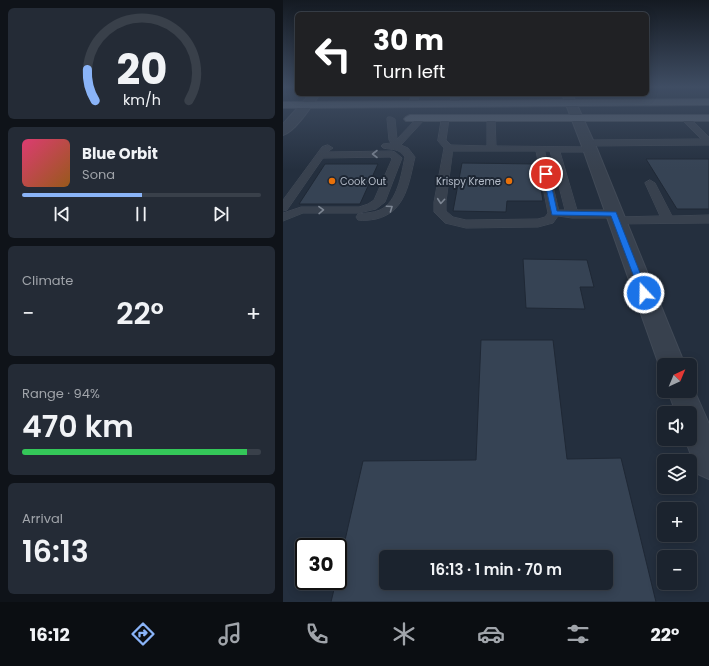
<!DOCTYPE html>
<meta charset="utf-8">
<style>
body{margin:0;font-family:Poppins,sans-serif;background:#242b36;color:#f1f3f6;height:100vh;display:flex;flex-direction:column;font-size:15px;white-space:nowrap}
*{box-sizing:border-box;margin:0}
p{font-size:13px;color:#a0a4aa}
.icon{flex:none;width:22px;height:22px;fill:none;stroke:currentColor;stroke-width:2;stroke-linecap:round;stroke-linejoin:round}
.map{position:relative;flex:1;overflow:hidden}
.side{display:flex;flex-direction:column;gap:8px;padding:8px;background:#0f1319;width:283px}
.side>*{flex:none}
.top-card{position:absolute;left:12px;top:12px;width:354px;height:84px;border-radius:6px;box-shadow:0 2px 10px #0003,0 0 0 1px #39404a;background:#202124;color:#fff;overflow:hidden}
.needle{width:26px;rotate:44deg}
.fabs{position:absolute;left:374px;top:358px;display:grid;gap:8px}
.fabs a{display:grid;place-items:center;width:40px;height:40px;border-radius:6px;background:#1b232e;box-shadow:0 2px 10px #0003,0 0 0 1px #39404a;font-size:20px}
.speed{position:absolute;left:12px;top:538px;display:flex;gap:8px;font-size:20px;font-weight:700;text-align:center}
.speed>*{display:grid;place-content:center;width:52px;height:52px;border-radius:50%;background:#1b232e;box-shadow:0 2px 10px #0003,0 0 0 1px #39404a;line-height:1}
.speed .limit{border:2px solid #111;border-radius:6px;background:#fff;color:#111}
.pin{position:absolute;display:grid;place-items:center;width:34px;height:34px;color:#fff;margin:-17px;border:2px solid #fff;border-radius:50%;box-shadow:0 1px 4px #0007}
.me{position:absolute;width:44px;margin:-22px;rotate:339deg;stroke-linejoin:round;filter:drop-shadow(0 0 3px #0008)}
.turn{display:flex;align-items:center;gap:14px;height:84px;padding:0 12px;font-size:18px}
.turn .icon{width:52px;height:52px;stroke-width:2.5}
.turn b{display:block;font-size:28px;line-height:34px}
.big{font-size:30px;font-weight:600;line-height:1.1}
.side .card{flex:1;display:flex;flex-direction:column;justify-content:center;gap:6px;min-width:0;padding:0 14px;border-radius:6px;background:#242b36}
.side .dial{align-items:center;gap:0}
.dial svg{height:104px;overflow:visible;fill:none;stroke:#39404a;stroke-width:7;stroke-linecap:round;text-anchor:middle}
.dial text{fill:#f1f3f6;stroke:none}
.song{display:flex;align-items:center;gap:12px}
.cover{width:48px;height:48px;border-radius:6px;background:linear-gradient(135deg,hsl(340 70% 55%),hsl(30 70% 35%))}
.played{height:4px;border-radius:2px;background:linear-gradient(90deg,#8ab4f8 50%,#39404a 50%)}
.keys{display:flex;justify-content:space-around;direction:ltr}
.heat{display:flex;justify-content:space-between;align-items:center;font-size:22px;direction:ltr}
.charge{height:6px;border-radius:3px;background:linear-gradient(90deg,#34c759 94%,#39404a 0)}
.trip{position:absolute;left:96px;top:550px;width:234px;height:40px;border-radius:6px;background:#1b232e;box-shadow:0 2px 10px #0003,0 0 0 1px #39404a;font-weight:600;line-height:40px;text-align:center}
.tabs{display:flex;height:64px;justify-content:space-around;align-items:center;background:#0b0e12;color:#a0a4aa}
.tabs .icon{width:28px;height:28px}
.tabs .active{color:#8ab4f8}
.tabs b{font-size:18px;color:#f1f3f6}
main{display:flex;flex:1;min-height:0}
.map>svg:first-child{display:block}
</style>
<main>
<section class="side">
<div class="card dial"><svg viewBox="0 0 100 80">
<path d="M14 69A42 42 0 1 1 86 69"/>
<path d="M14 69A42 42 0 0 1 8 45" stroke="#8ab4f8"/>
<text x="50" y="56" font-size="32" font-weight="700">20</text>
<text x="50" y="72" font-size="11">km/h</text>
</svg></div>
<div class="card">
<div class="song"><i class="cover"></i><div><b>Blue Orbit</b><p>Sona</p></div></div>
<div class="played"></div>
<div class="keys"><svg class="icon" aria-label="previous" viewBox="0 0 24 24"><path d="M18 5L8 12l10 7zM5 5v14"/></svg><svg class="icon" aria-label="pause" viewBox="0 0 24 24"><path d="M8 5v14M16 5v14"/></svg><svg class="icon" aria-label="next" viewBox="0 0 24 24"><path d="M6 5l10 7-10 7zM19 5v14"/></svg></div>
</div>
<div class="card"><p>Climate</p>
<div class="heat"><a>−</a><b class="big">22°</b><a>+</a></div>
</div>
<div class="card"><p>Range · 94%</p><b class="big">470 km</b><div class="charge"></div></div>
<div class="card"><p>Arrival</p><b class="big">16:13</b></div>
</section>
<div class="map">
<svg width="426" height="602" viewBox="0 0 426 602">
<rect width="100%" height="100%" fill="#242f3e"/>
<!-- building -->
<g fill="#364354" stroke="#1f2835" fill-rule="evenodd">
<polygon points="363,159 426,159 426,209 394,209"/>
<polygon points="179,163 254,164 260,201 224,201 223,212 170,211"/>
<polygon points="42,164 95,164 77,204 16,204"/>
<polygon points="240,259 304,260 311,287 297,287 302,309 243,308"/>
<path d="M198 340H270L284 459 338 458 373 602H48L53 581H55V571L80 461 193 460ZM103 557H323V583H103Z"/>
</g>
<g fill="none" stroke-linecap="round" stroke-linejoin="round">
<defs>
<g id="lane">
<polygon points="129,94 137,94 134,104 130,106 126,104"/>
<polygon points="169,94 177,94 175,104 171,106 167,104"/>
<path d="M105 117H108L112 119 114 139 135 117H138L142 119 118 145 125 148 132 157C126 182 123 212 93 219 87 220 81 221 75 220L73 217 75 214C82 213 90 213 97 210 115 201 118 175 122 157 116 148 109 150 100 148L98 146 100 144 108 143 106 140 104 119Z"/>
<path d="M159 117H162L166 119 163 140 168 145 204 146V119L208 117 212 119 213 146 310 147 312 149 307 152H277L294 210H331L335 212 337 214 335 216 331 218H289L275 216 270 223 255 227 183 228 162 223 151 212V202L161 148 155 141ZM170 151H253L265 213 262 217 255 219 183 220 170 217 163 211V202ZM262 151H267L282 210H276Z"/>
<polygon points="400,117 406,117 426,137 426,145 304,146 300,143 304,140 418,139 400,121"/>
<polygon points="45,145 50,148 44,152 109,151 112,152 119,158 102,202 93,209 76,213 20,213 0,221 0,213 18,207 76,207 85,204 91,200 109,159 107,157 40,158 4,210 0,211 0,200 39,147"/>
<polygon points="367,180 372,183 389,216 426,215 426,223 329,224 327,221 329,218 333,217 377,216 362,183"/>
</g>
<g id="street">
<path d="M27 94H37C30 104 12 132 0 135V124Z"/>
<polygon points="279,94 289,94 314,149 402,365 381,365 381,374 376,365 300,149"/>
<polygon points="407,381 426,424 426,479 415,474 402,439 407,439 407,413 393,413 385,391 407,391"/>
</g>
<g id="primary">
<polygon points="426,99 426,105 0,108 0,102"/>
<polygon points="127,115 426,115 426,121 123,121 121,119 123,117"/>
</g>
</defs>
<!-- lane casing -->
<use href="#lane" stroke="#414a57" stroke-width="1"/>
<!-- street casing -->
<use href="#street" stroke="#414a57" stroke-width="2"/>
<!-- primary casing -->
<use href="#primary" stroke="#414a57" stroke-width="2"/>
<!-- lane -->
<use href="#lane" fill="#38414e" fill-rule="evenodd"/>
<!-- street -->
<use href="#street" fill="#38414e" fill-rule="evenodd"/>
<!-- primary -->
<use href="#primary" fill="#56606e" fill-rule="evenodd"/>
</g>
<!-- one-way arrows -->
<defs><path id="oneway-chevron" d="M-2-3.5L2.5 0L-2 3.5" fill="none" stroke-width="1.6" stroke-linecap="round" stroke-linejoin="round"/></defs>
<g stroke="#7c8592">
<use href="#oneway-chevron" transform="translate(92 154) rotate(180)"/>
<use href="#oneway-chevron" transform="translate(158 201) rotate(95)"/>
<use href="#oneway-chevron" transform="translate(107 208) rotate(-35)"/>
<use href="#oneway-chevron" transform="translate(38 210) rotate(-1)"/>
</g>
<!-- sky -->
<linearGradient id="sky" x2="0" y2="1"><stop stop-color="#141a22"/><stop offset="0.51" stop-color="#3f4d63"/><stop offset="1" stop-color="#3f4d63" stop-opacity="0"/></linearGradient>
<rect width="426" height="170" fill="url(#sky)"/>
<!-- route -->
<polygon fill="#1a73e8" stroke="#114b97" points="263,172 266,174 274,211 333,212 365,293 364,295 358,295 357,293 328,216 269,215 260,174"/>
<!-- markers -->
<g fill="#e8710a" stroke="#1d2633" stroke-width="1.5">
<circle cx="49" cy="181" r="4"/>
<circle cx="226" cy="181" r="4"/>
</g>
<g text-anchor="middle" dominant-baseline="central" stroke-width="4" stroke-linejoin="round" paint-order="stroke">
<!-- far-poi labels -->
<g font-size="10" fill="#b4bcc9" stroke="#1d2633" text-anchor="start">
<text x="57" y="181">Cook Out</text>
<text x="218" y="181" text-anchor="end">Krispy Kreme</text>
</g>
</g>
</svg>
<div class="fabs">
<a><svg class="needle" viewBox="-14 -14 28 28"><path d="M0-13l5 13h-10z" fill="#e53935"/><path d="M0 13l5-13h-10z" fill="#a0a4aa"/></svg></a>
<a><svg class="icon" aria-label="sound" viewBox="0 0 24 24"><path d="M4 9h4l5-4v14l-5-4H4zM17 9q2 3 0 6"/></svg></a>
<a><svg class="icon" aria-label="layers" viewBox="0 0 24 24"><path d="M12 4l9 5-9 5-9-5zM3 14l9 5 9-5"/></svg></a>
<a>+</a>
<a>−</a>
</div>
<div class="speed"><div class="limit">30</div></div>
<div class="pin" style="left:263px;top:174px;background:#d93025"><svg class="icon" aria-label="arrive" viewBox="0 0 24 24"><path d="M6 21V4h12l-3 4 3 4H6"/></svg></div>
<svg class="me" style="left:361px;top:293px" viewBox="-20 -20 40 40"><circle r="17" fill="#1a73e8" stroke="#fff" stroke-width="3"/><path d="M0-11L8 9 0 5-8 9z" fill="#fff"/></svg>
<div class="trip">16:13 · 1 min · 70 m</div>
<div class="top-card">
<div class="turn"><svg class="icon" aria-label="left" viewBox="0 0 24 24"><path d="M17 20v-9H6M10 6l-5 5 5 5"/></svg><div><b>30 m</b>Turn left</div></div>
</div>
</div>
</main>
<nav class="tabs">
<b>16:12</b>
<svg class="icon active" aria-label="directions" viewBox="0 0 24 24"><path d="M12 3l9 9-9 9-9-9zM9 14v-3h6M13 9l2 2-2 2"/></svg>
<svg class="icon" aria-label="music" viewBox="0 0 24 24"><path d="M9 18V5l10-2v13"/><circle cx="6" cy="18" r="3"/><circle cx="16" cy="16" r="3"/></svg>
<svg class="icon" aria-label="phone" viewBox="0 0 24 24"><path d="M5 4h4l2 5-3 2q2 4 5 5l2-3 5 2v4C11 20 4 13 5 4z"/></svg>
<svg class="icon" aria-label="climate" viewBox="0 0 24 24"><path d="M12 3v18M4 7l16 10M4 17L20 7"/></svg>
<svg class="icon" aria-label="car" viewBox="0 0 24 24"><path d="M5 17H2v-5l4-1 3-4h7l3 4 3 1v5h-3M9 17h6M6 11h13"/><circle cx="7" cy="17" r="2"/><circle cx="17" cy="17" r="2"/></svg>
<svg class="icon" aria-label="filters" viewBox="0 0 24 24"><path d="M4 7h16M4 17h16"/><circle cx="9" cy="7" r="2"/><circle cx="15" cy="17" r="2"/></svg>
<b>22°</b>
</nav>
